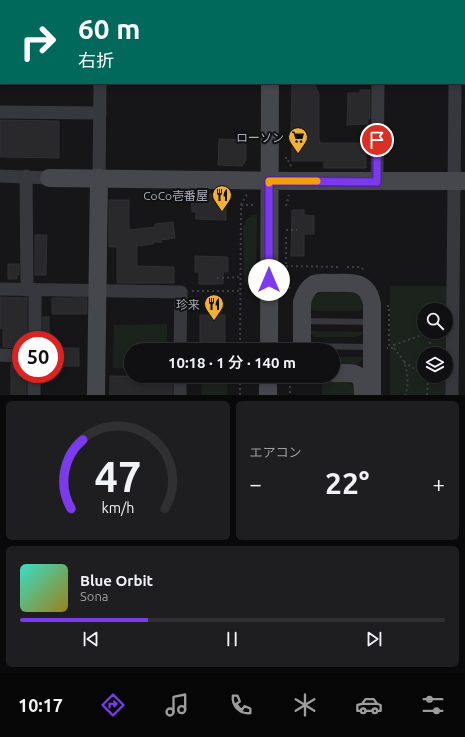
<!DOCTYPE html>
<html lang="ja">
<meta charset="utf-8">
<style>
body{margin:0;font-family:Ubuntu,"Noto Sans JP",sans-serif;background:#1e1e20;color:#f1f3f6;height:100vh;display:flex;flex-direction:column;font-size:15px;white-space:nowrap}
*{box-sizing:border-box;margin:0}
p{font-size:13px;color:#9c9d9f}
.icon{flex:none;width:22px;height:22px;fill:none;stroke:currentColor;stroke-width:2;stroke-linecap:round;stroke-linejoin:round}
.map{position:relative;height:395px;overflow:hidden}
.details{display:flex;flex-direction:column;gap:6px;padding:6px;background:#09090a;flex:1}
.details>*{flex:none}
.guide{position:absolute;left:0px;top:0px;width:465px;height:84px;box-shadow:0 2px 6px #0003,0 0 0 1px #303032;background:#00695c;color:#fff;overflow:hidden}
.tools{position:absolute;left:417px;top:303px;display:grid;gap:8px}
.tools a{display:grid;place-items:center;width:36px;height:36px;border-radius:50%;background:#101012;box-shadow:0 2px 6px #0003,0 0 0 1px #303032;font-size:20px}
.speed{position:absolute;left:12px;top:331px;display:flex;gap:8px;font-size:20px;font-weight:700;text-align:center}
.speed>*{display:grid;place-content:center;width:52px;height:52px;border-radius:50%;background:#101012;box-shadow:0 2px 6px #0003,0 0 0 1px #303032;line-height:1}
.speed .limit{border:6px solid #d22;background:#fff;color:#111}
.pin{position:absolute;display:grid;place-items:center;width:34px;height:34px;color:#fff;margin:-17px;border:2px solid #fff;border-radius:50%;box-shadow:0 1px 4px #0007}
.me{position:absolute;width:44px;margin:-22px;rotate:0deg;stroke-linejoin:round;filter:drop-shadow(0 0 3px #0008)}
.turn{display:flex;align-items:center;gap:14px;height:84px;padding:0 12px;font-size:18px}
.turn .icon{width:52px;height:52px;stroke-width:2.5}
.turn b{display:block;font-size:28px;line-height:34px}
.big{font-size:30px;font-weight:600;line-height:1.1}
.details .widget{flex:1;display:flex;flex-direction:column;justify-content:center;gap:6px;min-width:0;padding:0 14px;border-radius:6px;background:#1e1e20}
.details .dial{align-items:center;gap:0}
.dial svg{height:104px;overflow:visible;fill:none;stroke:#303032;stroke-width:7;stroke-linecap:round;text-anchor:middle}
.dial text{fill:#f1f3f6;stroke:none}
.song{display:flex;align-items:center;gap:12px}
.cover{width:48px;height:48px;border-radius:6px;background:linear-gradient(135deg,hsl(170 70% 55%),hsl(50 70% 35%))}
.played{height:4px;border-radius:2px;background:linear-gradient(90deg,#7c3aed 30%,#303032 30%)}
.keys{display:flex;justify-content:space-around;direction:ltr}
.heat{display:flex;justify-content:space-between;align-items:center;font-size:22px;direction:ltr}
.details .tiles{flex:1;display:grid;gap:6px;grid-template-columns:1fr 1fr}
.widget:last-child{grid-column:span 2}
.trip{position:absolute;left:124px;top:343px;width:216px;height:40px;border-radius:20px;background:#101012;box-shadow:0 2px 6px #0003,0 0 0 1px #303032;font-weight:600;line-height:40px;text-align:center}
.tabs{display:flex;height:64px;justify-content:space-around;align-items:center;background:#060607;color:#9c9d9f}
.tabs .icon{width:28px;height:28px}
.tabs .selected{color:#7c3aed}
.tabs b{font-size:18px;color:#f1f3f6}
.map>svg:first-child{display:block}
</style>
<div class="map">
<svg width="465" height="395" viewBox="0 0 465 395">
<rect width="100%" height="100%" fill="#161618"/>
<!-- green -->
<g fill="#1c231d" fill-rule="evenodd">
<path d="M257 214 256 273 252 292 244 281 243 227C246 219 249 216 257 214Z"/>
<path d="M390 286H447V395H390ZM424 310H446V332H424ZM424 354H446V376H424Z"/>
<path d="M348 290C358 294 362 297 363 308L360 311H314L311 309C307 287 334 291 348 290Z"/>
<polygon points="167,324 167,350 131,350 131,369 113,368 114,325"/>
<polygon points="312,331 362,332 363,334 356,337 315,337 310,333"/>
<polygon points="333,357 362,357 363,359 357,365 333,365"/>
<polygon points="202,376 228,376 227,395 201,395"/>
<path d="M322 381C339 381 352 378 359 395H322Z"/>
</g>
<!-- building -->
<g fill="#29292c" stroke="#303034">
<polygon points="292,83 314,83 319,94 319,141 320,141 320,143 366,143 366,168 324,168 324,161 292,161 292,131 291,131"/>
<polygon points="360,90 370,90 370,119 368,119 368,124 347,125 348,93 360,93"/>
<polygon points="0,120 59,121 59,158 0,157"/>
<polygon points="219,139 246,140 246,160 242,166 218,165"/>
<polygon points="199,194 226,194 226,220 196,219 196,212 192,212 191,196"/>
<polygon points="109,200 129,200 129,230 155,227 155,224 173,222 175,238 161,240 162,242 153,242 153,244 137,246 137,266 174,267 174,283 117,283 117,247 109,247"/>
<polygon points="292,210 304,210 304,215 314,216 314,234 304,234 304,256 291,256"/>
<polygon points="35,235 47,235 46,275 35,275"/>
<polygon points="195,256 228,257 228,272 223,272 223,284 199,284 199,272 195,272"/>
<polygon points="8,264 19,264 19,275 17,275 17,279 8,279"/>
<polygon points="0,297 27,298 27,336 25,336 25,340 21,340 21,348 3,347 3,328 0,328"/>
<rect x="52" y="298" width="35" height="16"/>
<rect x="200" y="315" width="25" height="35"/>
<rect x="43" y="317" width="6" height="20"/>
<rect x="55" y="348" width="24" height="18"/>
<polygon points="11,364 21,364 21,375 26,375 26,395 11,395"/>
<polygon points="110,376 172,377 172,395 110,395"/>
</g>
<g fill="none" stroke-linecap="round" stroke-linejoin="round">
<!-- path -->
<g stroke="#3d3f44" stroke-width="2" stroke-dasharray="2 3" stroke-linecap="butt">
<polyline points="285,158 288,158 289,163 292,167"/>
<polyline points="241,205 247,194"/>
<polyline points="286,206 289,195"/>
<polyline points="286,230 297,230"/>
<polyline points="286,237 286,266 290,290"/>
<polyline points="286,266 341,267"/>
<polyline points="347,267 360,267 366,271"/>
<polyline points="217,278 241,277"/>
<polyline points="192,291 241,291"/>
<polyline points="387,306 389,306 389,345 394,345 394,348 387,348"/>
<polyline points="394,345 430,332"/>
<path d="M394 348C397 353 402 357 404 362 408 372 409 386 405 395"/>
<polyline points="240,350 241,205 255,205"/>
<polyline points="429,354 431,332"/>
<polyline points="404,362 424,375"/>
<polyline points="290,376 290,395"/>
<polyline points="240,395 240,376"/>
<polyline points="427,395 428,376"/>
</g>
<!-- lane -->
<g stroke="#37383d" stroke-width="6">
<polyline points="303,321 370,322"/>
<polyline points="303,346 370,347"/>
</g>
<!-- street -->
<g stroke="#37383d" stroke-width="13">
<polyline points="100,1 100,0"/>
<polyline points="187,1 187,0"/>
<polyline points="378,1 378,0"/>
<polyline points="455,1 455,0"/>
<polyline points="464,15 465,15"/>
<polyline points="0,29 1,29"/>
<polyline points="0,71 1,71"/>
<polyline points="0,112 100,113"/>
<polyline points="0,176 49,178"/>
<polyline points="26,176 27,290"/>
<polyline points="99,178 100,83"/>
<polyline points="377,182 378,83"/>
<polyline points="0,289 181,292 180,350"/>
<polyline points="35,340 35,290"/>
<polyline points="0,355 21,356"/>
<polyline points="180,376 180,395"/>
<polyline points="34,395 34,374"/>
<polyline points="452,395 455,83"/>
</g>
<!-- secondary -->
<g stroke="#45474d" stroke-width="18">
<polyline points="271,1 271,0"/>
<polyline points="49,178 293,181 465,181"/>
<polyline points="269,350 270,83"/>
<path d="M302 350V302C304 295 307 288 314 284 320 282 327 283 333 283 352 282 368 281 372 304V395"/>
<path d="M333 373C355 373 363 370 363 395"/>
<polyline points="96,395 99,178"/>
<polyline points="268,395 268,376"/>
</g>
</g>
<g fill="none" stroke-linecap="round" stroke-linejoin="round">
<defs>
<polyline id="route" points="269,280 269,181 377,182 377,140"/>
</defs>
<!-- route casing -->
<use href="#route" stroke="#51269a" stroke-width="10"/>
<!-- route -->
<use href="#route" stroke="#7c3aed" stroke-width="7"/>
<!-- slow -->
<polyline stroke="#f59e0b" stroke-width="7" points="269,183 269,181 317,181"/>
</g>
<!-- icons -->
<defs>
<symbol id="supermarket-pin" viewBox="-11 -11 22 30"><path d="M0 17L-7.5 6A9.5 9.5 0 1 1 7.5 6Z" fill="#f2b134" stroke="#111113"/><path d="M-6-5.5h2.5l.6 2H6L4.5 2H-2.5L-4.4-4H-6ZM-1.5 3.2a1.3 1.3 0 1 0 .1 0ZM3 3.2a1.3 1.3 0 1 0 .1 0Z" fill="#111"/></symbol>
<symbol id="restaurant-pin" viewBox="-11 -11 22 30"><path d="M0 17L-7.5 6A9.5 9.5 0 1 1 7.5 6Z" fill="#f2b134" stroke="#111113"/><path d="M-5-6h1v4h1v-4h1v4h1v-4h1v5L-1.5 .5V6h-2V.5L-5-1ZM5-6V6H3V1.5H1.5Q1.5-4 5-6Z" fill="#111"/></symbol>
</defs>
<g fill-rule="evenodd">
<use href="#supermarket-pin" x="287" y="126" width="22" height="30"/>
<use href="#restaurant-pin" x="211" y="184" width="22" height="30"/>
<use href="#restaurant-pin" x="203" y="293" width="22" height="30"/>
</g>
<g text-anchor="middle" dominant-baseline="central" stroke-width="4" stroke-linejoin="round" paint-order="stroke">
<!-- poi labels -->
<g font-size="12" fill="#a8adb8" stroke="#111113" text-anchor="end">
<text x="284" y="137">ローソン</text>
<text x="208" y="195">CoCo壱番屋</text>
<text x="200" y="304">珍来</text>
</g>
</g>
</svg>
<div class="tools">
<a><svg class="icon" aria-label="search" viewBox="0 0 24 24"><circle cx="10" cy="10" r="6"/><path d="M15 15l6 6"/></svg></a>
<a><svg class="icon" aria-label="layers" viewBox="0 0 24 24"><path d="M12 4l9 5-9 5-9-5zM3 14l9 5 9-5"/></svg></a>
</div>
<div class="speed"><div class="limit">50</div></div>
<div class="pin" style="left:377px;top:140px;background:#d93025"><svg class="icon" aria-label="arrive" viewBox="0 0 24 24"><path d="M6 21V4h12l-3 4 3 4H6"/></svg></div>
<svg class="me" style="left:269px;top:280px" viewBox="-20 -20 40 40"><circle r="19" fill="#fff"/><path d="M0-13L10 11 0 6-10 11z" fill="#7c3aed"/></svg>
<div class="trip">10:18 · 1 分 · 140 m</div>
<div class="guide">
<div class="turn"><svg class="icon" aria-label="right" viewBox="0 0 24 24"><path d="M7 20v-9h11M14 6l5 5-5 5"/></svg><div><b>60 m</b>右折</div></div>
</div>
</div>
<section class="details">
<div class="tiles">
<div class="widget dial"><svg viewBox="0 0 100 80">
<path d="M14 69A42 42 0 1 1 86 69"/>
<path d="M14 69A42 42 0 0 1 23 16" stroke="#7c3aed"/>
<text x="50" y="56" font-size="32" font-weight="700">47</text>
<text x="50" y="72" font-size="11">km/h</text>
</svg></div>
<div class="widget"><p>エアコン</p>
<div class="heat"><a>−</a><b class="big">22°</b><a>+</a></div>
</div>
<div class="widget">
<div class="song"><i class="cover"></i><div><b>Blue Orbit</b><p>Sona</p></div></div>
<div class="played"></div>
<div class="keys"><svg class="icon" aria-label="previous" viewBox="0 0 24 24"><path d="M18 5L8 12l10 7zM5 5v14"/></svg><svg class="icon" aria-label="pause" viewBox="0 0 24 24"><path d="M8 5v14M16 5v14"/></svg><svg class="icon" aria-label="next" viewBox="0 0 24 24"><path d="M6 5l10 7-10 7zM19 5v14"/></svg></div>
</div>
</div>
</section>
<nav class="tabs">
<b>10:17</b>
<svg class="icon selected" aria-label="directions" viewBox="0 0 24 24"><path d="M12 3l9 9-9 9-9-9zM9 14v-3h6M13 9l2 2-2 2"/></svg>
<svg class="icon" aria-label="music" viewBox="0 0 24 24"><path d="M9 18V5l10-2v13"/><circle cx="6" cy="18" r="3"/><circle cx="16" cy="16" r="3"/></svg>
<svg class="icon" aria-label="phone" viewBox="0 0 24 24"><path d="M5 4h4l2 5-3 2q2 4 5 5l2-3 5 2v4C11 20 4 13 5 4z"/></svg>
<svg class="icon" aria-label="climate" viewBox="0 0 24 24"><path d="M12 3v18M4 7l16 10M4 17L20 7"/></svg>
<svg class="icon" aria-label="car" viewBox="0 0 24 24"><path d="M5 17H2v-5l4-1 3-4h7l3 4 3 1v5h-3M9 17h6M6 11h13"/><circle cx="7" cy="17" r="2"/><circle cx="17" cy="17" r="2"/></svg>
<svg class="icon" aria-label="filters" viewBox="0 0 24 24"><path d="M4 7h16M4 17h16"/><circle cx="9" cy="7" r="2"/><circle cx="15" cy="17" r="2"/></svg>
</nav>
